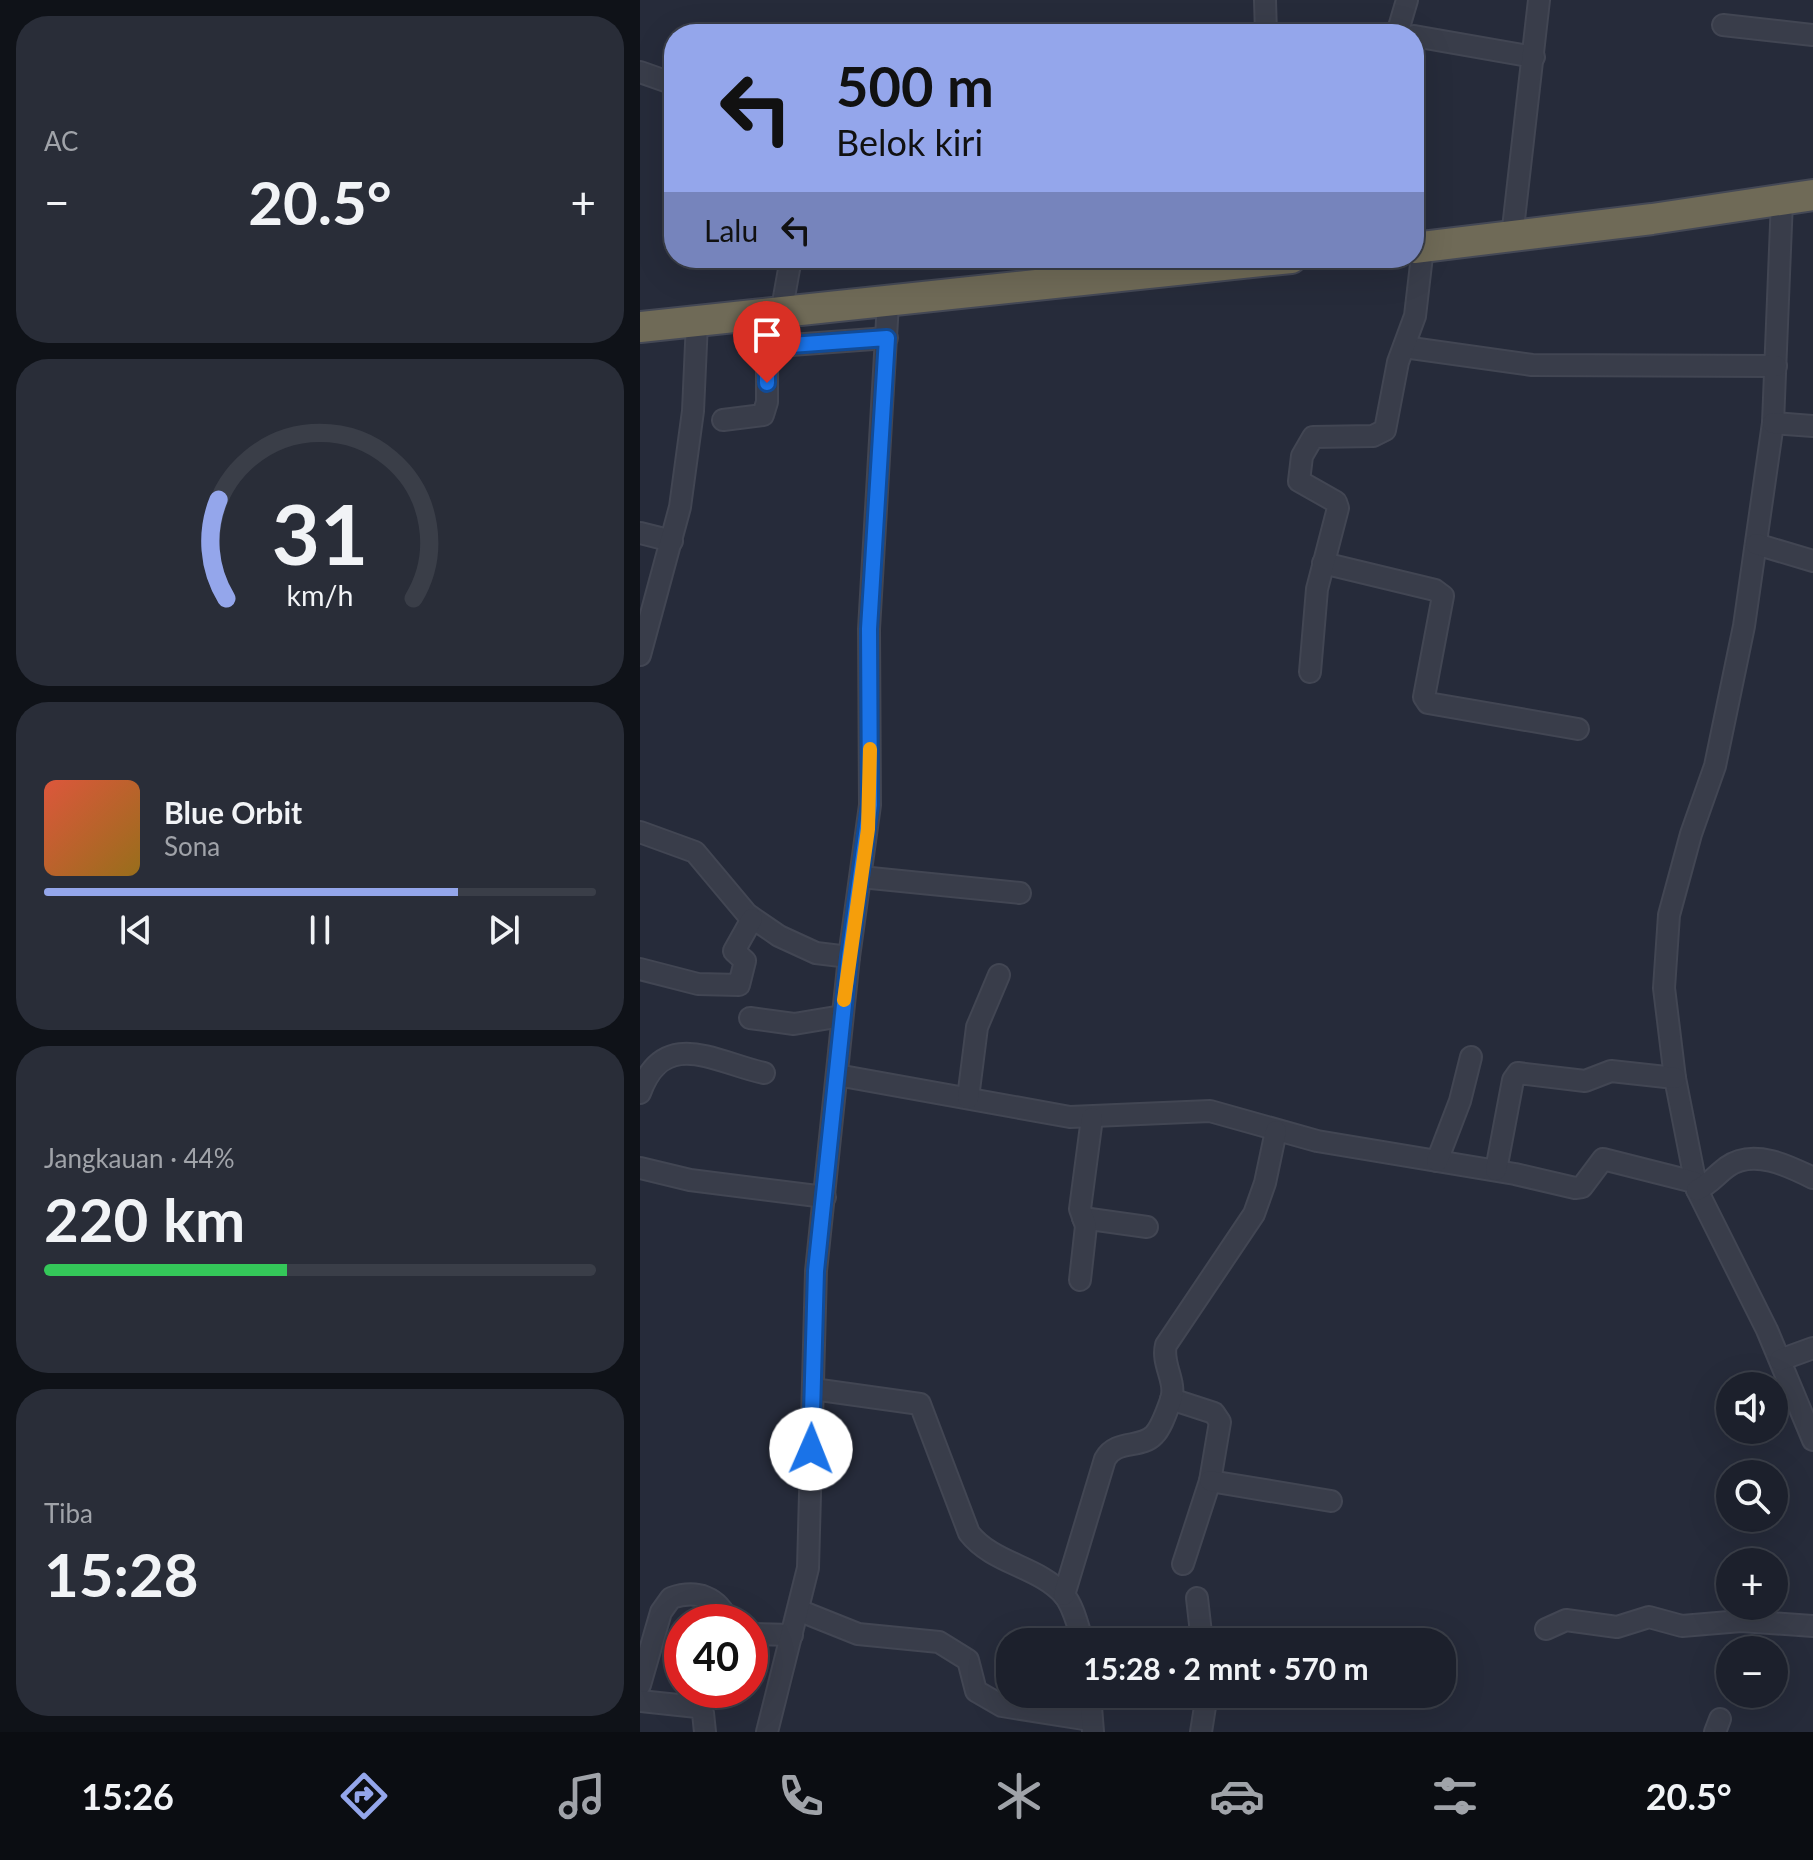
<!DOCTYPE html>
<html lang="id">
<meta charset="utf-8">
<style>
body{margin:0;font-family:Lato,sans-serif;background:#292d38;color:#f1f3f6;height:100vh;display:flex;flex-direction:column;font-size:30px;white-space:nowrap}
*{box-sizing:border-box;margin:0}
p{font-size:26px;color:#a0a3a9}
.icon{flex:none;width:44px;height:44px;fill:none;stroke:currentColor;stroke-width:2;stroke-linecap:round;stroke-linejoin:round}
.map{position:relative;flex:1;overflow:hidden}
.drawer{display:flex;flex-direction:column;gap:16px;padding:16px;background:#0f1218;width:640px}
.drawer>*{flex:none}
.top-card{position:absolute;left:24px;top:24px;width:760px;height:244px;border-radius:32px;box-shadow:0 8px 32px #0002,0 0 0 2px #3a3e48;background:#94a6eb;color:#111;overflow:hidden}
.tools{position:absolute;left:1076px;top:1372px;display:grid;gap:16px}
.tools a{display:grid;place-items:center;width:72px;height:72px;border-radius:50%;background:#1c202c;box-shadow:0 8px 32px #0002,0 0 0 2px #3a3e48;font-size:40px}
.speed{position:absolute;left:24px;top:1604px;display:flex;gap:16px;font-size:40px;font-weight:700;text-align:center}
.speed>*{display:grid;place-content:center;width:104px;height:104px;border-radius:50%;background:#1c202c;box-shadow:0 8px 32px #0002,0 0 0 2px #3a3e48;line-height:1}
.speed .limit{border:12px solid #d22;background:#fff;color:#111}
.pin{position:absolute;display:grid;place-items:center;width:68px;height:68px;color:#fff;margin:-82px -34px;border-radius:50% 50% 50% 0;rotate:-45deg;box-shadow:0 0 8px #0007}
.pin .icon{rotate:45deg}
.me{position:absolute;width:88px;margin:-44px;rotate:1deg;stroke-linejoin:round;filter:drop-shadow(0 0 6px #0008)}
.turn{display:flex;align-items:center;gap:28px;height:168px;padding:0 40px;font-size:36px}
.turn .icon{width:104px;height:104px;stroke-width:2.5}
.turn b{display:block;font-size:56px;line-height:68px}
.then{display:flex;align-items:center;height:76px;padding:0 40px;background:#0003;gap:16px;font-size:30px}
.big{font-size:60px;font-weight:700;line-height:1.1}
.drawer .widget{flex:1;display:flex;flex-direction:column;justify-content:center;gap:12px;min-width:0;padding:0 28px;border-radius:32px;background:#292d38}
.drawer .dial{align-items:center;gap:0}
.dial svg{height:208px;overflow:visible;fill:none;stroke:#3a3e48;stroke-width:7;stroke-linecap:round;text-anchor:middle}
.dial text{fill:#f1f3f6;stroke:none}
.song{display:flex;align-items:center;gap:24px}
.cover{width:96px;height:96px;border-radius:12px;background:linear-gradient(135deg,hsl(10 70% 55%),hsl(40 70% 35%))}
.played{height:8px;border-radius:4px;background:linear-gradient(90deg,#94a6eb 75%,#3a3e48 75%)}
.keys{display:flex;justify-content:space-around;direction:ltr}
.heat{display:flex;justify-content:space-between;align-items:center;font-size:44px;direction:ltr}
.charge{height:12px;border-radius:6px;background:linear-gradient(90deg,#34c759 44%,#3a3e48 0)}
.trip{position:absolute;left:356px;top:1628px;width:460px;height:80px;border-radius:32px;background:#1c202c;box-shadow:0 8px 32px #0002,0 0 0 2px #3a3e48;font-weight:700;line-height:80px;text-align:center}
.tabs{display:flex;height:128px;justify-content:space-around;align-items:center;background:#0b0d12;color:#a0a3a9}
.tabs .icon{width:56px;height:56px}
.tabs .current{color:#94a6eb}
.tabs b{font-size:36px;color:#f1f3f6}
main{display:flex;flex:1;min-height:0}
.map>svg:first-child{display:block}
</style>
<main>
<section class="drawer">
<div class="widget"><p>AC</p>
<div class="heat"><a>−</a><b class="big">20.5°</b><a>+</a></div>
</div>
<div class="widget dial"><svg viewBox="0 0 100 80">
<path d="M14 69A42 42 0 1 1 86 69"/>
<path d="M14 69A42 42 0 0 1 11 31" stroke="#94a6eb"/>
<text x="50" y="56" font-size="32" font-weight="700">31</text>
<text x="50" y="72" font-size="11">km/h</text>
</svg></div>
<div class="widget">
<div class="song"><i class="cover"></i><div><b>Blue Orbit</b><p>Sona</p></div></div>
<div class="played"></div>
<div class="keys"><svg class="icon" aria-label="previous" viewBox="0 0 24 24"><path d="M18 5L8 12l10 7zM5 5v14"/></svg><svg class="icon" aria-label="pause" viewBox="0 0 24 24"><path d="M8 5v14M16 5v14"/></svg><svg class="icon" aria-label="next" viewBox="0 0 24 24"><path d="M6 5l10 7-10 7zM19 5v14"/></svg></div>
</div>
<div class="widget"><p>Jangkauan · 44%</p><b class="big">220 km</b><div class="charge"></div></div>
<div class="widget"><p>Tiba</p><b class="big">15:28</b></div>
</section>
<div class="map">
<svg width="1173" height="1732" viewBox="0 0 1173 1732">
<rect width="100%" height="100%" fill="#262b3a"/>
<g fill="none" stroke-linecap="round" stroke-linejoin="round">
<defs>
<g id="minor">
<polyline points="625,0 626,34"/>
<polyline points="1083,25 1173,35"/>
<polyline points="757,34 767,0"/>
<polyline points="774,36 894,57"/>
<polyline points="0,72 34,84"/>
<polyline points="1142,200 1133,423 1104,626 1075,766 1051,834 1029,915 1024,988 1035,1078 1057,1190 1127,1330 1173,1440"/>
<polyline points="872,237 899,0"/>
<polyline points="141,314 151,258"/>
<polyline points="764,347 892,365 1136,366"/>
<polyline points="83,420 123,415 127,402 127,356 137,346 247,338"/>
<polyline points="1133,423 1173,426"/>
<polyline points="0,533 32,541"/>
<polyline points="1116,544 1173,561"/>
<polyline points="683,563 795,590 803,596 784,697 788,703 938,729"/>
<polyline points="0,655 40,507 53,411 57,322"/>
<polyline points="670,672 677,589 698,508 696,502 659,481 662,456 673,437 733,436 745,430 758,362 775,316 783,247"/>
<polyline points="0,832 55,852 107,914 139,936 176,953 209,957"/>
<polyline points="221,877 380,893"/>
<polyline points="0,969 58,984 99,985 105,961 94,951 112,919"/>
<polyline points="110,1018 154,1024 202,1016"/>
<polyline points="197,1075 430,1117 570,1111 677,1141 875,1174 935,1188 942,1187 963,1159 1054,1182"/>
<path d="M0 1093C24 1026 77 1063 124 1073"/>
<polyline points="328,1098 337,1027 359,975"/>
<polyline points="797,1161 820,1101 831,1057"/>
<polyline points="0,1168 50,1180 185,1197"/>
<polyline points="856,1170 873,1080 878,1073 945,1081 971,1071 1035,1078"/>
<path d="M1057 1190C1070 1184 1076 1175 1087 1167 1113 1148 1149 1166 1173 1178"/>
<polyline points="443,1218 507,1227"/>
<polyline points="440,1280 446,1226 440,1209 452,1118"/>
<polyline points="1140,1360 1173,1348"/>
<path d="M173 1389 280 1404 329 1533C353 1564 398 1566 424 1595 434 1607 438 1627 443 1642"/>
<polyline points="531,1399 574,1413 580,1422 570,1481 543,1564"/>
<polyline points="570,1481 691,1501"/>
<path d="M424 1595 465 1459C476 1439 501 1449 514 1435 522 1427 527 1410 531 1400 537 1381 521 1364 526 1345L614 1214 625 1183 636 1131"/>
<polyline points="557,1598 562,1642"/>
<polyline points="158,1610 218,1634 299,1642 328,1660 336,1691 362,1706 450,1720"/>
<polyline points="906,1629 926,1620 977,1627 1009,1617 1042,1626 1101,1621 1173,1626"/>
<polyline points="110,1634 152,1635"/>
<path d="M0 1685 21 1612 31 1598C57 1589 79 1597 88 1622"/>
<polyline points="450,1694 453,1732"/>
<polyline points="0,1701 57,1707 63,1713 65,1732"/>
<polyline points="127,1732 168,1568 176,1271 209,957 230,805 229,629 248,303"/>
<polyline points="561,1732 567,1694"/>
<polyline points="1075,1732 1080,1719"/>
</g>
<g id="highway">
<polyline points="774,248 1012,219 1173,195"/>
<polyline points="0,327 651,258"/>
</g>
</defs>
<!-- minor casing -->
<use href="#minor" stroke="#424653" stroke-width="24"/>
<!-- highway casing -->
<use href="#highway" stroke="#444855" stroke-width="34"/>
<!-- minor -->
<use href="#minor" stroke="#393d4a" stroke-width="20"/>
<!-- highway -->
<use href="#highway" stroke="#6f6a57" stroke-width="30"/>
</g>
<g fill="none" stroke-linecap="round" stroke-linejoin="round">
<defs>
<polyline id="route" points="127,383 127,356 137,346 247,338 229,629 230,805 209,957 176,1271 171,1449"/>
</defs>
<!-- route casing -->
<use href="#route" stroke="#114b97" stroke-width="20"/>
<!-- route -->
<use href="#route" stroke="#1a73e8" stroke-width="14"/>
<!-- slow -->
<polyline stroke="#f59e0b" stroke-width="14" points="204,1000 228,829 230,749"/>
</g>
</svg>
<div class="tools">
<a><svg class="icon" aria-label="sound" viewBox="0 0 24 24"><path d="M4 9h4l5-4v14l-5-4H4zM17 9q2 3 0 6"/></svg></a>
<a><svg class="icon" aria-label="search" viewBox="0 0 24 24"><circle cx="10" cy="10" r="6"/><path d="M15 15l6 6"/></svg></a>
<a>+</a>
<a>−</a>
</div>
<div class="speed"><div class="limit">40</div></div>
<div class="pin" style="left:127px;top:383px;background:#d93025"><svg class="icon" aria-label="arrive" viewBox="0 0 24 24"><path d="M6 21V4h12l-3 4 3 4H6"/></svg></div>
<svg class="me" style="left:171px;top:1449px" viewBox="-20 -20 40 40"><circle r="19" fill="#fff"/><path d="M0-13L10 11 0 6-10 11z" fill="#1a73e8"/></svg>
<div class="trip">15:28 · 2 mnt · 570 m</div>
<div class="top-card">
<div class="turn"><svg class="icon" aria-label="left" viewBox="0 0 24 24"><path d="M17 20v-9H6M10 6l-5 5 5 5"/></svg><div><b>500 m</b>Belok kiri</div></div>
<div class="then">Lalu<svg class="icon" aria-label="left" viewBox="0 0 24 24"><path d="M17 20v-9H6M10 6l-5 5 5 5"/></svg></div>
</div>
</div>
</main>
<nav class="tabs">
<b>15:26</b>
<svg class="icon current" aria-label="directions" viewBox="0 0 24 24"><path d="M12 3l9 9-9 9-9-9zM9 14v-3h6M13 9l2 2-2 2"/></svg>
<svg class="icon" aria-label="music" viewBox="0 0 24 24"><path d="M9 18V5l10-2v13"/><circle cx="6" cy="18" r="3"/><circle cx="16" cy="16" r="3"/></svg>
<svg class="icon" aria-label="phone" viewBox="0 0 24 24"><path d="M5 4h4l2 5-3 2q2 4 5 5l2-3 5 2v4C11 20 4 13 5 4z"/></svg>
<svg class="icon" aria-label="climate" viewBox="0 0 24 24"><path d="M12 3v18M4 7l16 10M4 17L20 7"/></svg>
<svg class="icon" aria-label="car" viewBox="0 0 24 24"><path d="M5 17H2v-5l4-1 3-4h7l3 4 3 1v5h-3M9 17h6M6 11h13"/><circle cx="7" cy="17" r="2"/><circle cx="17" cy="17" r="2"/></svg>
<svg class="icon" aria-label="filters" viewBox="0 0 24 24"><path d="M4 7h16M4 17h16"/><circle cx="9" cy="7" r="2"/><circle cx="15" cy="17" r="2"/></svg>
<b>20.5°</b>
</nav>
